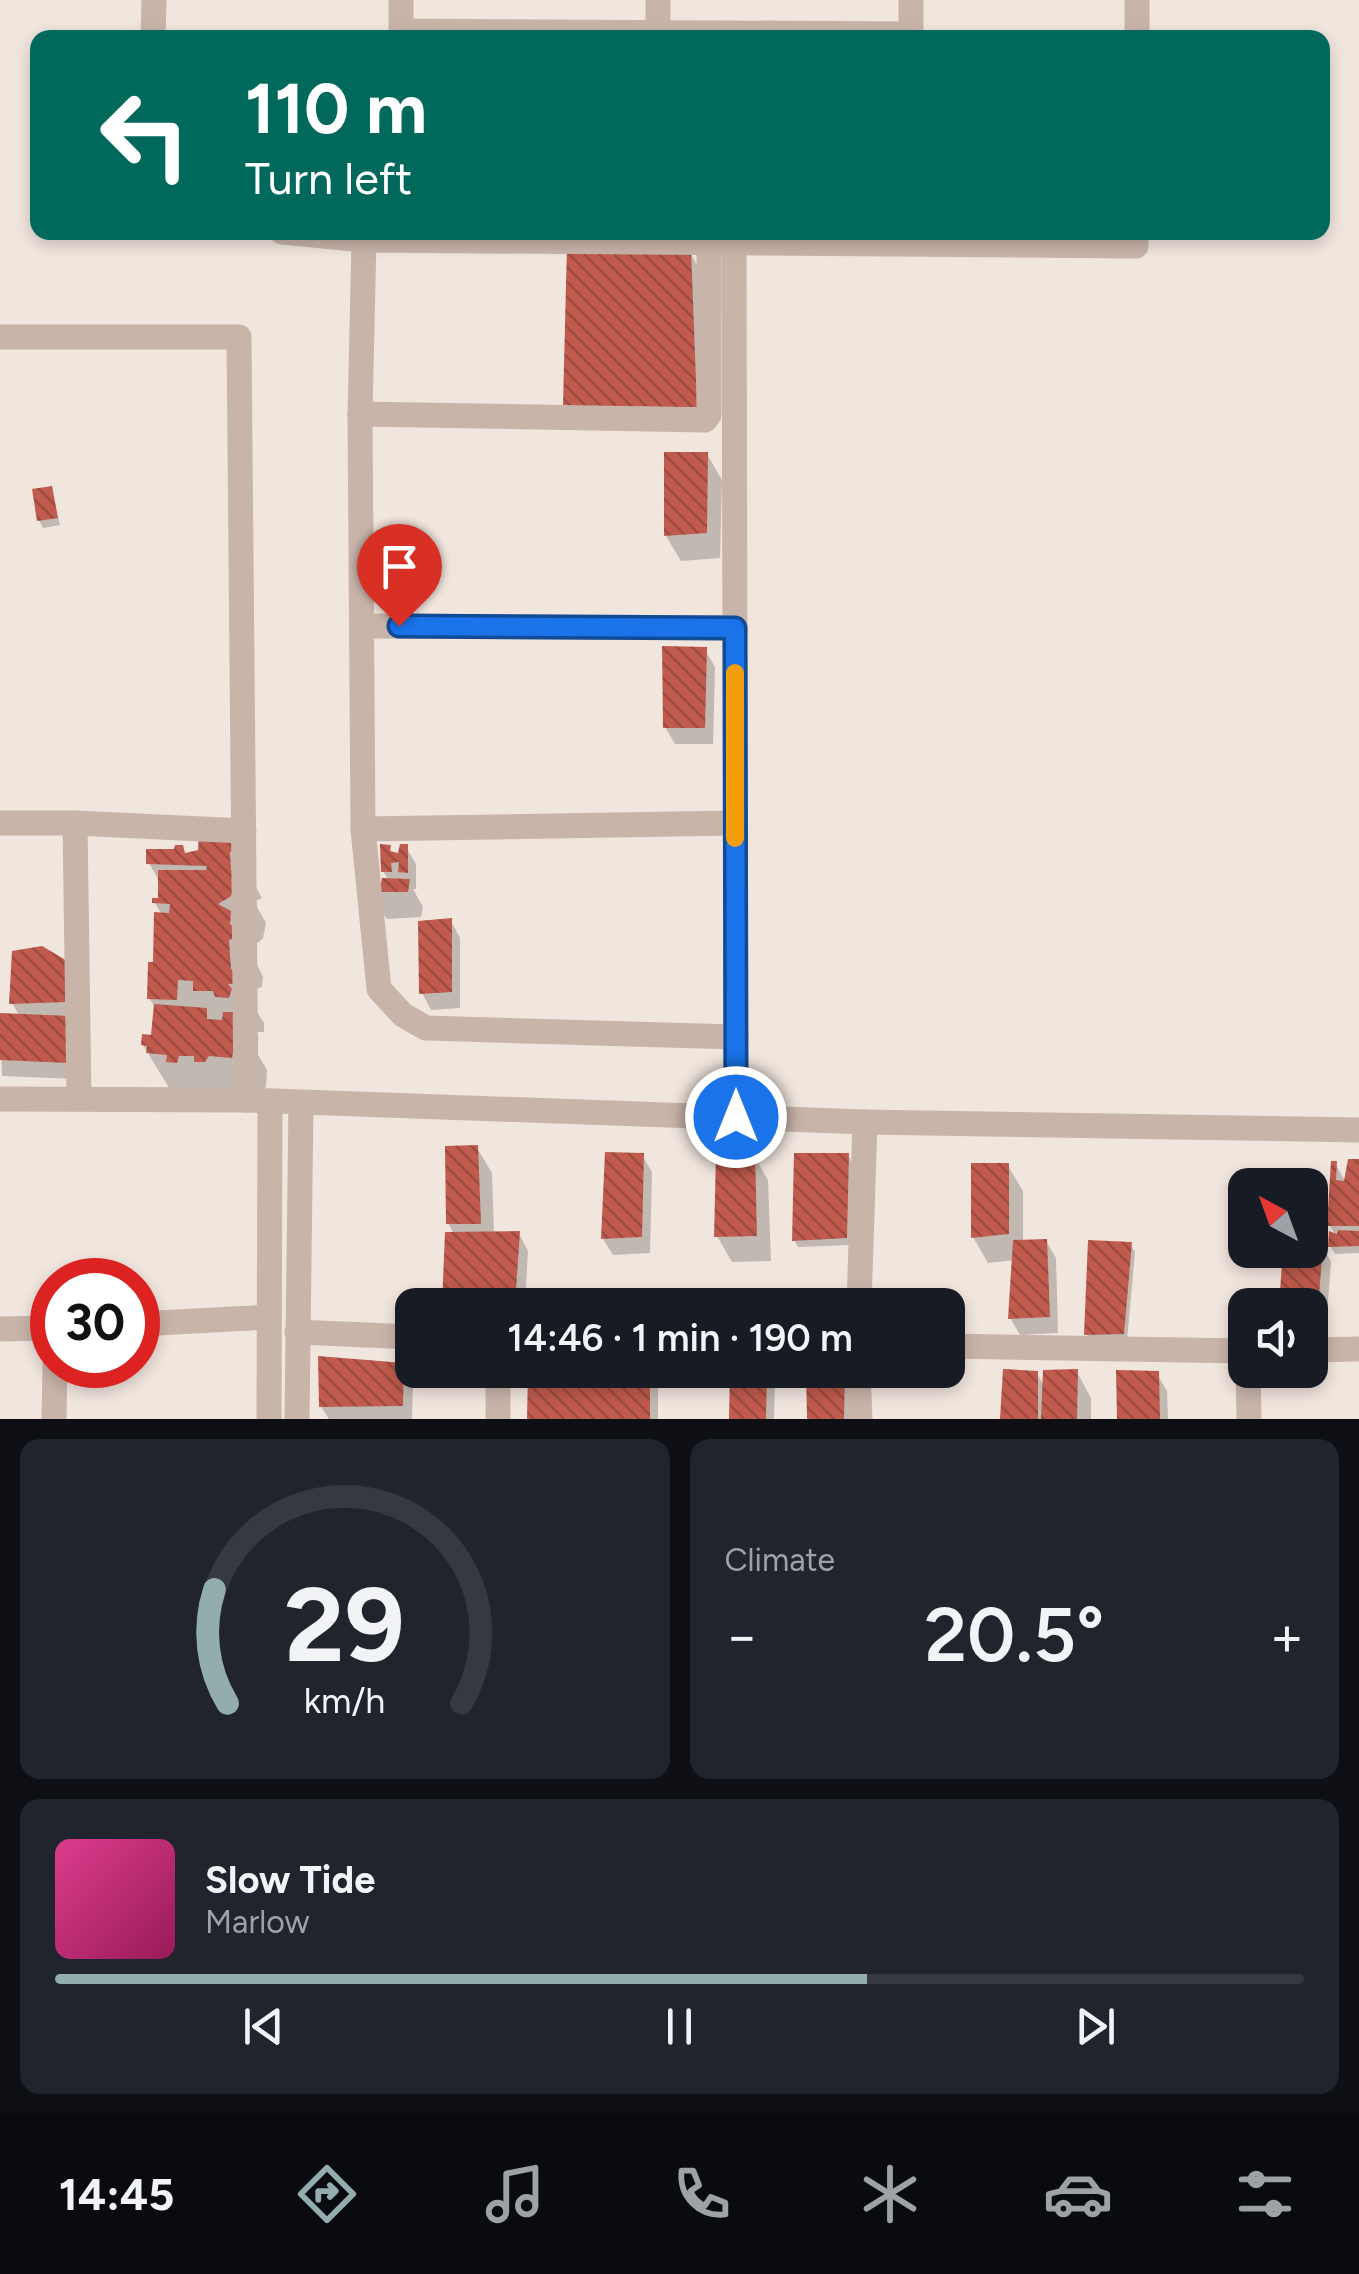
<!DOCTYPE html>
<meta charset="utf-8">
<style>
body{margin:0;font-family:Figtree,sans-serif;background:#20242c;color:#f1f3f6;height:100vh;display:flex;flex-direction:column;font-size:38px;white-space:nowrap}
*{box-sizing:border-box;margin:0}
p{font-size:32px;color:#9ea1a6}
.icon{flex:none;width:55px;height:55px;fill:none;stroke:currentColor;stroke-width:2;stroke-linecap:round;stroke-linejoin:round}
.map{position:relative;height:1419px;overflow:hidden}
.sheet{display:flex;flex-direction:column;gap:20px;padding:20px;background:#0d0f14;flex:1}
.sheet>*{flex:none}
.banner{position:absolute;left:30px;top:30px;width:1300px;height:210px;border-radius:20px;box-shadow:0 5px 15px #0003;background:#00695c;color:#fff;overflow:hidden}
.needle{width:65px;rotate:319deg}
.tools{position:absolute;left:1228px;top:1168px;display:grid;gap:20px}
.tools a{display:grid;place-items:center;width:100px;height:100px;border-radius:20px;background:#171b24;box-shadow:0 5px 15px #0003;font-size:50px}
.speed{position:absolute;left:30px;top:1258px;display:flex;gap:20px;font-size:50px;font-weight:700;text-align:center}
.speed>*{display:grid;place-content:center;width:130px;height:130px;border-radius:50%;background:#171b24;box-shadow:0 5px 15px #0003;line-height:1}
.speed .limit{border:15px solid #d22;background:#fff;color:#111}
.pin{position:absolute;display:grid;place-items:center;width:85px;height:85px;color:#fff;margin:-102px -42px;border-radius:50% 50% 50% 0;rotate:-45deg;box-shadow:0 0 10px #0007}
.pin .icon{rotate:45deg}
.me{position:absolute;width:110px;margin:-55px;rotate:0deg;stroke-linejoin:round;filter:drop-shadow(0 0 8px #0008)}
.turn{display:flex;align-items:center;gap:35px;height:210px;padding:0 50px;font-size:45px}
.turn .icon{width:130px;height:130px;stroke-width:2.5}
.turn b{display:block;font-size:70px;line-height:85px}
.big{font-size:75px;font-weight:600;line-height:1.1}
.sheet .card{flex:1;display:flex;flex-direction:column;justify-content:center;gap:15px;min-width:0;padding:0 35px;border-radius:20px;background:#20242c}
.sheet .dial{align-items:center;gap:0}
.dial svg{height:260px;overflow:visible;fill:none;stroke:#363941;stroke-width:7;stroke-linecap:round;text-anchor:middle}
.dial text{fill:#f1f3f6;stroke:none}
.song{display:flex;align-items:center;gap:30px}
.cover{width:120px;height:120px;border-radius:15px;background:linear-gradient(135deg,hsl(330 70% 55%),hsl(330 70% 35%))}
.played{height:10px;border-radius:5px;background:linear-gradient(90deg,#93acad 65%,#363941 65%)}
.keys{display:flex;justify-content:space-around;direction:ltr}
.heat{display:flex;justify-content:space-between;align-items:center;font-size:55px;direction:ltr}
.sheet .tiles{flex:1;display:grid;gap:20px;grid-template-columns:1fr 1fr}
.card:last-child{grid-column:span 2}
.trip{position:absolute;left:395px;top:1288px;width:570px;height:100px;border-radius:20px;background:#171b24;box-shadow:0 5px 15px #0003;font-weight:600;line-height:100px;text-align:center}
.dock{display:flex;height:160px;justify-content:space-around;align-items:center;background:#090b0e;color:#9ea1a6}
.dock .icon{width:70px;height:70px}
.dock .on{color:#93acad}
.dock b{font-size:45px;color:#f1f3f6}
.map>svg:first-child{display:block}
</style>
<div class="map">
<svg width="1359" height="1419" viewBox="0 0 1359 1419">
<defs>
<pattern id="building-back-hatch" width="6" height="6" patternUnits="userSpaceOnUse" patternTransform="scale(2.5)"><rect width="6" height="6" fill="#c05b4d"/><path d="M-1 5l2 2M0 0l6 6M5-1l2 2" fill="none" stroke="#9d4b40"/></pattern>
</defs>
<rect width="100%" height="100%" fill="#f1e6de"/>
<!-- shadow -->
<g fill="#0003">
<polygon points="690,252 699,269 705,423 575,423"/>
<polygon points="707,454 722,480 720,558 681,561 666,536"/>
<polygon points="51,489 60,525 43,528 39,520"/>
<polygon points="705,650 715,667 713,744 675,744 665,727"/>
<polygon points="406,847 416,864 416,889 413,889 423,907 421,917 387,919 382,912 382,892 389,881 383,871 389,848 393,854 400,856"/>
<polygon points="234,849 262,898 256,901 257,907 266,923 263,938 250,950 263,977 262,987 256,989 257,1012 264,1023 264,1032 254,1032 259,1040 253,1046 267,1070 266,1087 260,1091 177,1101 143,1045 154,1038 156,1009 149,998 162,915 155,903 160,901 160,883 149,863"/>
<polygon points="451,921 460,938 460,1008 431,1010 422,993"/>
<polygon points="67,964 76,1079 2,1076 0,1016 20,1017 12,1003"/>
<polygon points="477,1148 492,1173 494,1234 519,1234 528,1251 525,1305 445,1303 454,1234 448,1223"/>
<polygon points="753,1154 768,1180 771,1261 732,1262 717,1236"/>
<polygon points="642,1155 652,1172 650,1253 613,1255 603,1239"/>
<polygon points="848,1155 852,1163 850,1245 798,1247 794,1240"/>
<polygon points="1359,1161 1359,1253 1335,1254 1330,1246 1336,1236 1330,1225 1335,1163 1346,1183"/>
<polygon points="1008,1166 1023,1191 1023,1242 1046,1241 1056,1258 1058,1333 1020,1335 1010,1318 1015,1260 988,1263 973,1237"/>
<polygon points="1130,1244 1135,1252 1127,1341 1091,1342 1087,1334"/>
<polygon points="1310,1244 1322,1245 1331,1262 1325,1340 1310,1340 1310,1305 1282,1305 1286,1250 1310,1250"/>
<polygon points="403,1366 413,1383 412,1419 329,1419 321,1407"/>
<polygon points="531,1370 651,1370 658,1382 658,1419 529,1419"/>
<polygon points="732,1370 769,1370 775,1381 774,1419 732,1419"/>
<polygon points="808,1370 845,1370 853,1384 852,1419 810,1419"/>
<polygon points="1077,1372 1091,1398 1091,1419 1003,1419 1037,1374 1045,1387"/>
<polygon points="1157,1374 1167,1391 1168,1419 1120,1419"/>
</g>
<!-- building -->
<g fill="url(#building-back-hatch)">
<polygon points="567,245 691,249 697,407 563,406"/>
<polygon points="664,452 708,452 707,533 664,536"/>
<polygon points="52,486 58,518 37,521 32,489"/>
<polygon points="662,646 707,647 705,728 663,728"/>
<polygon points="199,835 227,838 236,848 230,852 231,870 239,872 236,888 230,897 218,904 231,911 230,925 236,926 236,938 229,940 231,969 237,972 237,984 228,984 232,989 229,998 215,997 213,991 193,991 193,981 178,980 177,1000 147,999 148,962 153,962 154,912 169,913 170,904 152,903 152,898 158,898 158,870 206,870 207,866 146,864 146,849 174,849 175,845 183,845 185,853 198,850"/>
<polygon points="380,844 391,845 390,851 398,853 400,844 408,844 408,873 398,872 399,862 391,863 392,872 381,872"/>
<polygon points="382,878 410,879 408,892 379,892"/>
<polygon points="452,918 452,992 419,994 418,921"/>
<polygon points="42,946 69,962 67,1002 9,1004 12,951"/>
<polygon points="154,1004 207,1008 207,1019 222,1020 223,1012 233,1012 233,1018 241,1019 232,1058 209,1056 205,1062 194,1062 194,1056 179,1056 177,1063 166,1062 167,1055 146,1053 147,1046 141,1045 142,1034 151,1035"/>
<polygon points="0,1013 70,1016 68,1063 0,1060"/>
<polygon points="478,1145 481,1224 446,1224 445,1146"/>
<polygon points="755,1151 757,1236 714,1237 716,1154"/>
<polygon points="605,1152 644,1153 642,1237 601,1239"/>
<polygon points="794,1153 849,1153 847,1238 792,1241"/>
<polygon points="1348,1159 1359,1159 1359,1226 1327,1226 1331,1161 1337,1161 1336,1180 1344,1181"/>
<polygon points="971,1163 1009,1163 1009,1234 971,1238"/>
<polygon points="1338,1230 1359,1231 1359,1246 1328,1247 1329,1231 1337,1234"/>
<polygon points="520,1231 515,1305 442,1304 445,1232"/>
<polygon points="1047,1239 1050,1317 1008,1319 1013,1240"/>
<polygon points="1088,1240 1132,1242 1124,1334 1084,1335"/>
<polygon points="1310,1242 1323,1243 1317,1324 1310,1324 1310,1305 1279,1305 1283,1250 1310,1250"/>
<polygon points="318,1356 404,1363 403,1406 319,1407"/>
<polygon points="1003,1369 1038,1371 1038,1419 1000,1419"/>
<polygon points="1078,1369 1077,1419 1041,1419 1043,1370"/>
<polygon points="528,1370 650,1370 650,1419 527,1419"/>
<polygon points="730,1370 767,1370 766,1419 729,1419"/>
<polygon points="806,1370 845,1370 844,1419 807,1419"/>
<polygon points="1116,1370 1159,1371 1160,1419 1117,1419"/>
</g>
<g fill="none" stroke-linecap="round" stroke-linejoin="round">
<!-- minor -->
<g stroke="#c9b4aa" stroke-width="25">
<polyline points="401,0 401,38"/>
<polyline points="911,0 911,38"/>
<polyline points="401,31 911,34"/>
<polyline points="658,32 658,0"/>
<polyline points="153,38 154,0"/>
<polyline points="1137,38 1137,0"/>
<polyline points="282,232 364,240"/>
<polyline points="734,243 736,1117"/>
<polyline points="0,337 239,337 246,1100"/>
<polyline points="360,414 705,420 709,415 709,243"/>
<polyline points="362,626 735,628"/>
<polyline points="0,823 75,823 244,831"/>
<polyline points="75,823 79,1099"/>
<polyline points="735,823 363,829 360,414 364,240 1136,246 1136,232"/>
<polyline points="363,829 379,989 403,1015 426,1028 736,1037"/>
<polyline points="0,1099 246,1100 865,1122 1359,1130"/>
<polyline points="859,1305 865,1122"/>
<polyline points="138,1324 269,1317"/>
<polyline points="0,1329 52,1328"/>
<polyline points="297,1332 412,1337"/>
<polyline points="948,1346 1245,1351"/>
<polyline points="1310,1350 1359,1349"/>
<polyline points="858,1370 860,1419"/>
<polyline points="1248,1370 1249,1419"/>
<polyline points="54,1419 55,1365"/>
<polyline points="269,1419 270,1102"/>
<polyline points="297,1419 301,1103"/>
<polyline points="498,1419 498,1370"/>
</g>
</g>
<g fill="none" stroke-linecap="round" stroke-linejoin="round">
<defs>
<polyline id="route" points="399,626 735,628 736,1117"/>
</defs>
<!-- route casing -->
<use href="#route" stroke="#114b97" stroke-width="25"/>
<!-- route -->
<use href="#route" stroke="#1a73e8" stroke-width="18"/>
<!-- slow -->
<polyline stroke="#f59e0b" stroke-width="18" points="735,673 735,838"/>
</g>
</svg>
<div class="tools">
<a><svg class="needle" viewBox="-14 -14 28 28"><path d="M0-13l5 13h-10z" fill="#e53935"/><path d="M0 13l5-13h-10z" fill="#9ea1a6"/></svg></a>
<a><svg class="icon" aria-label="sound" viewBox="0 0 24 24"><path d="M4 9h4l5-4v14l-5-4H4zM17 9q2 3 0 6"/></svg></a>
</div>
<div class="speed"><div class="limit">30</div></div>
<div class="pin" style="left:399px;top:626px;background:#d93025"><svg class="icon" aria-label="arrive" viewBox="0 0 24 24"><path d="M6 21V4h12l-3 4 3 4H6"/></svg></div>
<svg class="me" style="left:736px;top:1117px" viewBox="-20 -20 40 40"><circle r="17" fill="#1a73e8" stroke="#fff" stroke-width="3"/><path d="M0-11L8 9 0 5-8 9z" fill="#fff"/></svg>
<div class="trip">14:46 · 1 min · 190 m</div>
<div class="banner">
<div class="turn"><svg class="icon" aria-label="left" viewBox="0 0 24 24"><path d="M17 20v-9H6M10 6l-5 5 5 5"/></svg><div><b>110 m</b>Turn left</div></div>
</div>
</div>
<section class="sheet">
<div class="tiles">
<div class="card dial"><svg viewBox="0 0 100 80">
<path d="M14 69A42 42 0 1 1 86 69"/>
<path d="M14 69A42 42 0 0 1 10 34" stroke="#93acad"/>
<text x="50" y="56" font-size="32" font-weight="700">29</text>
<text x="50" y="72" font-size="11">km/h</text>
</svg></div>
<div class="card"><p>Climate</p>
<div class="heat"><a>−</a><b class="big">20.5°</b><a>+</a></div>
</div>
<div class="card">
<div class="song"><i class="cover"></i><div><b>Slow Tide</b><p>Marlow</p></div></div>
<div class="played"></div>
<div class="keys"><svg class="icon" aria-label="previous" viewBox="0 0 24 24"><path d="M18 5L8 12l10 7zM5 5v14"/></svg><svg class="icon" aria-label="pause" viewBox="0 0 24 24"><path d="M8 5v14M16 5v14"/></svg><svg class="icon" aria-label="next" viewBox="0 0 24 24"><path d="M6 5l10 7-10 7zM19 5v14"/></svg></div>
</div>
</div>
</section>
<nav class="dock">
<b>14:45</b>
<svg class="icon on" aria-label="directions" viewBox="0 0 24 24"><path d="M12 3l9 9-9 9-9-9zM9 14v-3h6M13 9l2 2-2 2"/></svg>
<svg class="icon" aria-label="music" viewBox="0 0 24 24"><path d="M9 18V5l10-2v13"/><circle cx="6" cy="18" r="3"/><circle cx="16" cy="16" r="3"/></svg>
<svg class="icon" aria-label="phone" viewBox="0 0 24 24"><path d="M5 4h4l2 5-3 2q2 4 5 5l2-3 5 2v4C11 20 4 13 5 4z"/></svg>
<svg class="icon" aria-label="climate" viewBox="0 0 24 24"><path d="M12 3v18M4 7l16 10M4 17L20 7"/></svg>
<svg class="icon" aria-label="car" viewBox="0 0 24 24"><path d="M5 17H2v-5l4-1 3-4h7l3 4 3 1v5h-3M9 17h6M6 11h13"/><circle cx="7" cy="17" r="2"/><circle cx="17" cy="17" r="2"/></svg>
<svg class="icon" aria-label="filters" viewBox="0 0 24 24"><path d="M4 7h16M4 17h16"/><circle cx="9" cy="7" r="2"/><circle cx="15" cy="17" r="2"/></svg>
</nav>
